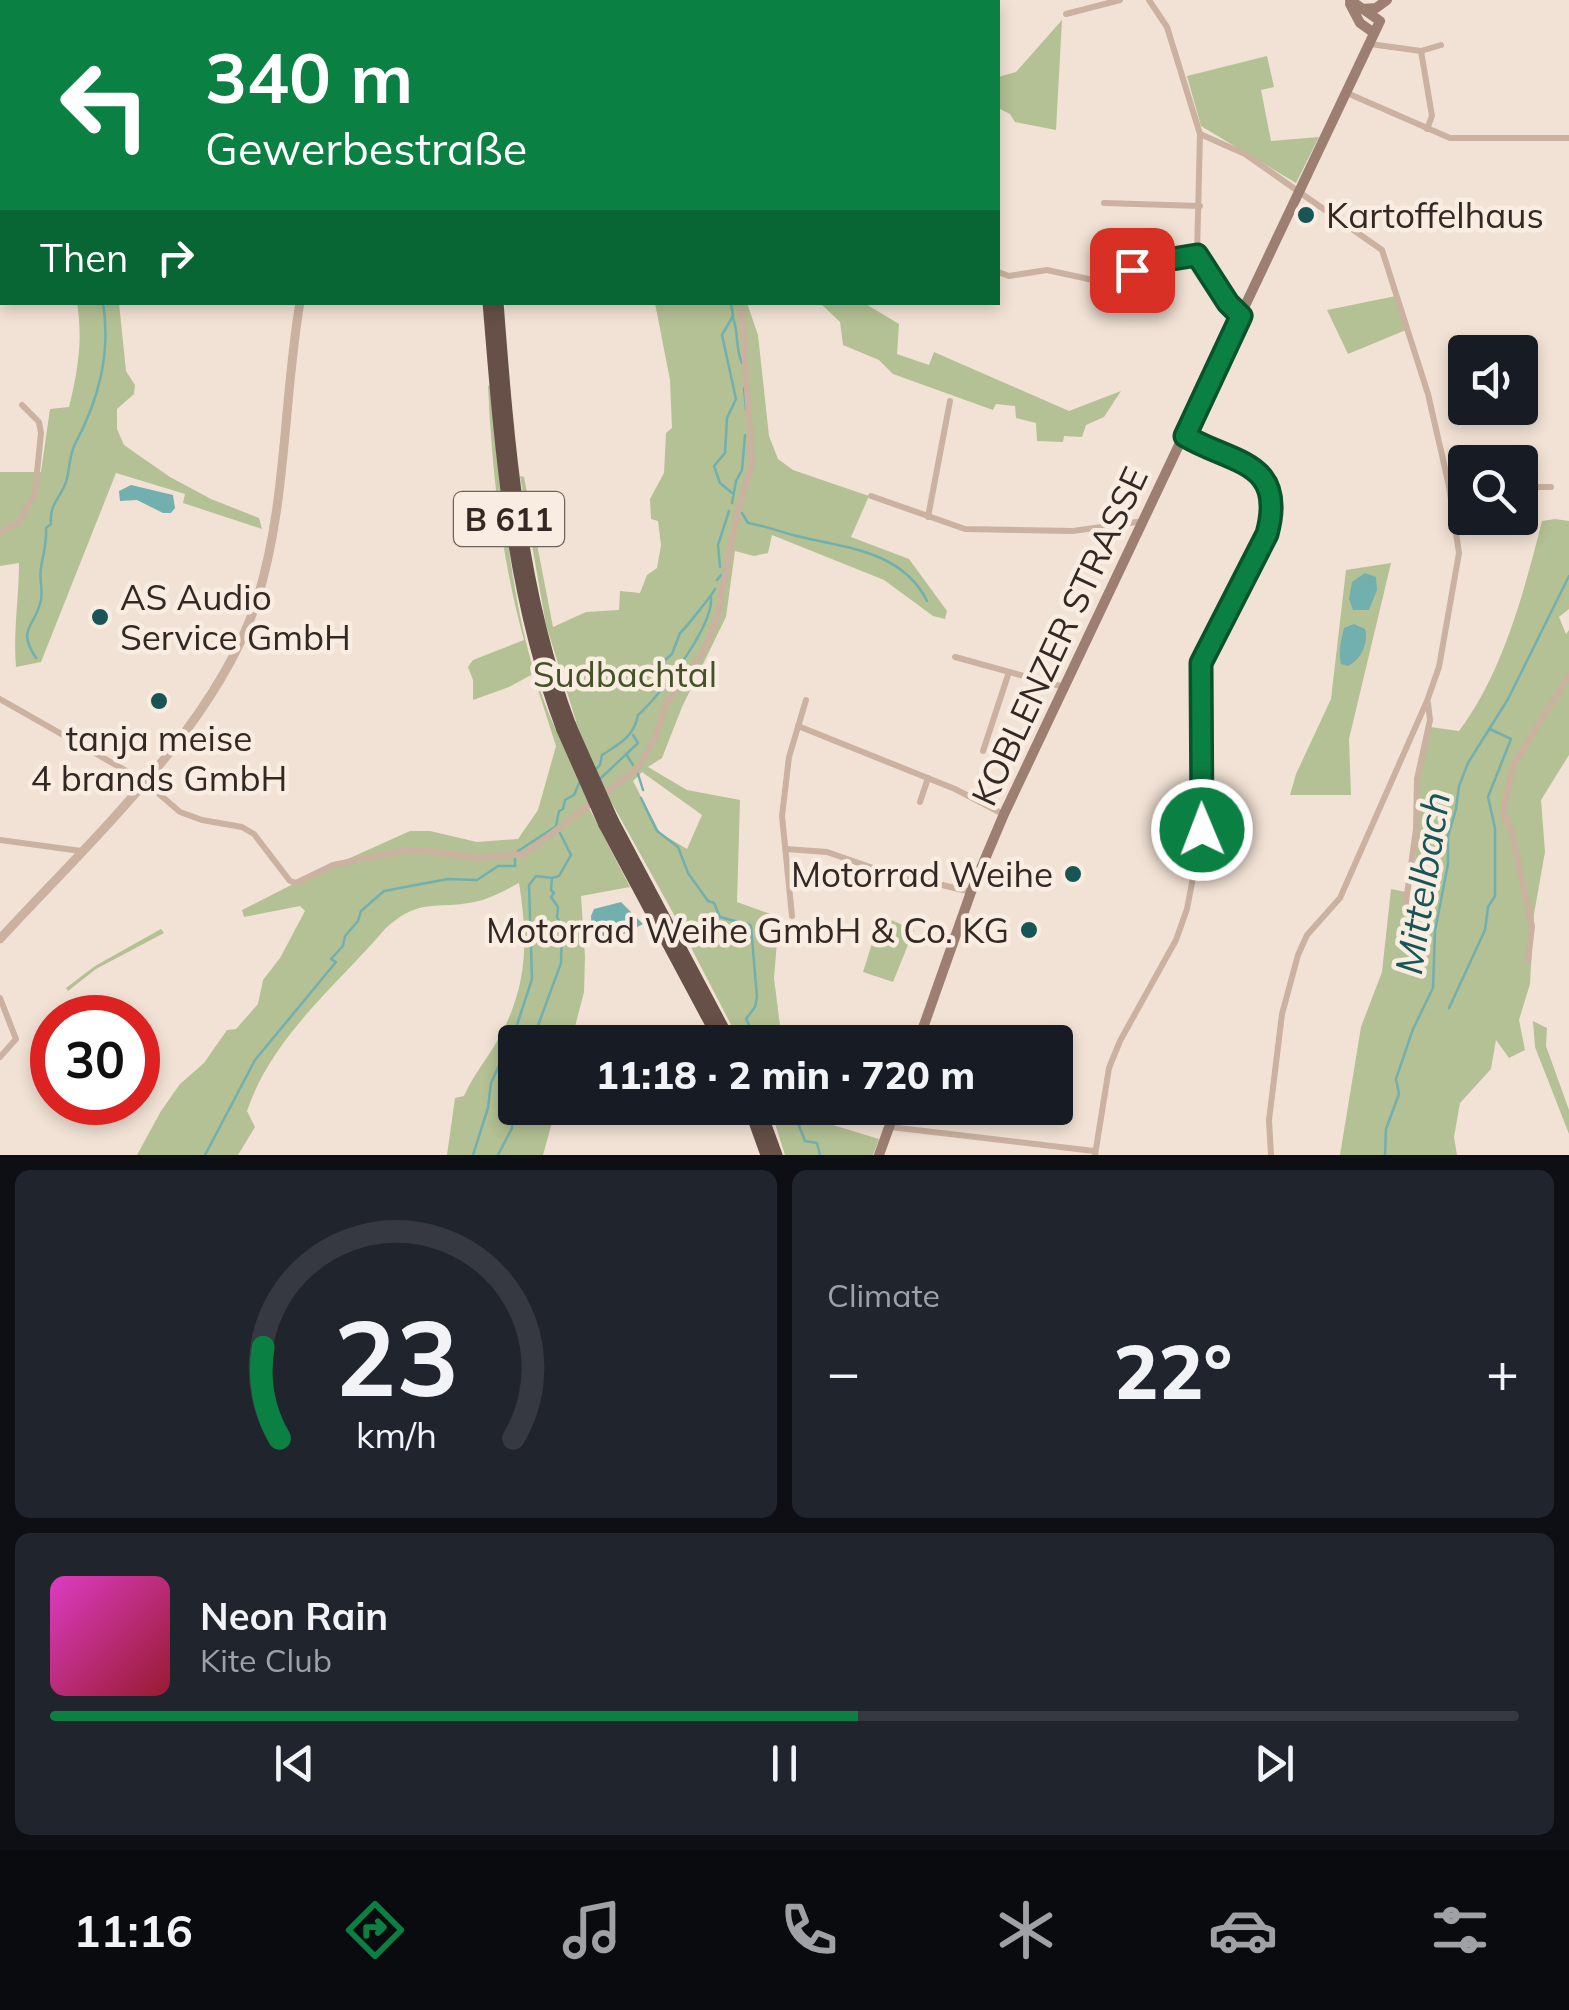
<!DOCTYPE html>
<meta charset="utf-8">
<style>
body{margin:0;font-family:Mulish,sans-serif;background:#20242c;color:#f1f3f6;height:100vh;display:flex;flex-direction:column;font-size:38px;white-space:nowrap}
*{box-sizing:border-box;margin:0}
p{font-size:32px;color:#9ea1a6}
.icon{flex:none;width:55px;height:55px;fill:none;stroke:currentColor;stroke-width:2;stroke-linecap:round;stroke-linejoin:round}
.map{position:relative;height:1155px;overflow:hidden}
.sheet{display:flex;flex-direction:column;gap:15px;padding:15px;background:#0d0f14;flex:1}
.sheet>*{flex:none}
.guide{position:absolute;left:0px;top:0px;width:1000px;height:305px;box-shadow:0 5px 15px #0003;background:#0b8043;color:#fff;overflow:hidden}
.tools{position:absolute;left:1448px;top:335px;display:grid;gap:20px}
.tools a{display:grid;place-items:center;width:90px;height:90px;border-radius:10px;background:#171b24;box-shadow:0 5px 15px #0003;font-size:50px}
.speed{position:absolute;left:30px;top:995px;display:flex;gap:20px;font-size:50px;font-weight:700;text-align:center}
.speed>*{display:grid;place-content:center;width:130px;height:130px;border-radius:50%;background:#171b24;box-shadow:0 5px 15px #0003;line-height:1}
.speed .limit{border:15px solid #d22;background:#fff;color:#111}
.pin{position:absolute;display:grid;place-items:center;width:85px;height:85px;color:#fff;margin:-42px;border-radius:20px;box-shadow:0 5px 15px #0006}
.me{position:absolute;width:110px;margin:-55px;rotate:359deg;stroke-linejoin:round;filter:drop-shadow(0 0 8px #0008)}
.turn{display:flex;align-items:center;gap:35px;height:210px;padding:0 40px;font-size:45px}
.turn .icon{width:130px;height:130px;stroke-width:2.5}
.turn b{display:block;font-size:70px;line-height:85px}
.then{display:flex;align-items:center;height:95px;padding:0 40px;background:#0003;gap:20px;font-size:38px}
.big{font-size:75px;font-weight:800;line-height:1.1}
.sheet .tile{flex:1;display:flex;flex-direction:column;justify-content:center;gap:15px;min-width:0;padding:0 35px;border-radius:15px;background:#20242c}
.sheet .dial{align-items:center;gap:0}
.dial svg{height:260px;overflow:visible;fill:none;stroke:#363941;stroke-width:7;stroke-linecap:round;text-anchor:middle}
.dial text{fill:#f1f3f6;stroke:none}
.song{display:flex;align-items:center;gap:30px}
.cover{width:120px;height:120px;border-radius:15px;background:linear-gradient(135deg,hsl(310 70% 55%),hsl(350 70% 35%))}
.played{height:10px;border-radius:5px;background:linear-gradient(90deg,#0b8043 55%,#363941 55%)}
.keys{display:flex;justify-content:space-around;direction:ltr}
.heat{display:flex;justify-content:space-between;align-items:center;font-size:55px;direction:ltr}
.sheet .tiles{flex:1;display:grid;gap:15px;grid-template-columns:1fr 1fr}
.tile:last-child{grid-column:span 2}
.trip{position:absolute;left:498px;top:1025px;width:575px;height:100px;border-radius:10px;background:#171b24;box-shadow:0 5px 15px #0003;font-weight:800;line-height:100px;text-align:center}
.menu{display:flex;height:160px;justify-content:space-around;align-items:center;background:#090b0e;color:#9ea1a6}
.menu .icon{width:70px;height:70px}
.menu .selected{color:#0b8043}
.menu b{font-size:45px;color:#f1f3f6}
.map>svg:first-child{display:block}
</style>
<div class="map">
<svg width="1569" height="1155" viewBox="0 0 1569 1155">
<rect width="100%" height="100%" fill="#f2e2d5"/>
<!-- green -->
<g fill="#b4c194" fill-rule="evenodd">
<polygon points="1062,20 1056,130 1015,122 1010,114 998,108 998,77 1016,72"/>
<polygon points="1267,56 1274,87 1261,90 1271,141 1319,137 1296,183 1201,126 1187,76"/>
<polygon points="1396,296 1406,330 1348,354 1327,310"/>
<path d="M77 303H119L126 371 135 385 134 394 117 409V429L124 445 170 477 211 499 259 518 262 529 183 503 185 494 116 473 41 662 16 667C13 632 19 598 19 563L0 566V472H41L50 409 69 407C78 370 83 340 77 303Z"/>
<path d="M655 303H747L758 335 769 436 778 459 793 470 869 496 851 537 909 559 947 611 945 619 933 616 884 580 772 535 768 553 754 556 735 551 726 617 682 707 662 758 648 767 687 790 740 800 737 902 779 917 774 978 782 1042H740L672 911 609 798 587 804 630 887 581 896 585 957 584 992 571 1042H515V1108H556L543 1155H447L455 1098 464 1096C474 1073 489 1057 500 1036 528 985 528 939 519 883 505 890 490 899 474 902 434 910 420 897 385 929 336 986 272 1037 247 1111L255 1127 238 1155H137L161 1111 180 1084 204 1063 227 1030 236 1029 258 1004 263 980 280 958 305 911 300 906 244 917 242 910 301 880 410 831H430L477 842 518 839 538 810 556 746 533 674 509 687 473 700V680L468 667 473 660 524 640C501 557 492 472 488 386L490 385C505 499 508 627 557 732L576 721 546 625 520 476 524 477 553 627 586 612 619 610 620 591 640 593 647 575 657 568 661 545 658 521 651 519 650 499 664 473 666 433 672 428 670 380ZM642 772 702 815 687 849 660 833 633 781Z"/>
<polygon points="820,303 864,303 899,324 897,354 929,365 934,352 1069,411 1121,391 1104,417 1086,425 1082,437 1064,436 1063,442 1037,441 1036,423 1016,418 1015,406 996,404 993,410 893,374 879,360 843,345 840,322"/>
<path d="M1555 519 1569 521V609L1559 617 1566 634 1569 630V755L1541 800 1545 852 1534 914 1530 984 1519 1020 1525 1050 1509 1058 1496 1040 1491 1069 1460 1103 1454 1137 1457 1155H1340L1361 1027 1382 972 1391 889 1406 892 1405 903 1422 904 1432 895 1436 866 1415 862 1419 778 1430 727 1459 731C1503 672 1524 592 1542 521Z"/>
<polygon points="1391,563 1349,739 1351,795 1290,795 1296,774 1331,699 1346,570"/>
<polygon points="889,919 914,930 893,982 863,972 875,934"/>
<polygon points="161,929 164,933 96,969 68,991 66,988 95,966"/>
<polygon points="1533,1021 1547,1028 1546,1046 1569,1110 1569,1134 1535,1047"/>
<polygon points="770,1108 834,1108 833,1125 879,1139 873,1155 785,1155"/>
</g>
<!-- water -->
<g fill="#72b0af">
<polygon points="131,485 173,495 175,508 171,513 163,513 137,500 120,501 119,491"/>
<polygon points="1365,573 1376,577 1377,590 1369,610 1353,610 1349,599 1352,582"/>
<path d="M1354 624 1365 629C1369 642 1361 661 1347 666L1341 664C1338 652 1341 640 1344 628Z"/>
<polygon points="621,902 643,924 610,941 598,943 592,937 591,916 594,909"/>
</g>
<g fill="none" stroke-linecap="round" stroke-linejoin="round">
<!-- stream -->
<g stroke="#72b0af" stroke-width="2.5">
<polyline points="13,0 17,2"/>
<polyline points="939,0 939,2"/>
<polyline points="731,302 733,316 722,335 736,399 727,418 725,453 714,466 720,483 732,493"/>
<path d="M733 318C739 333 735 348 742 363"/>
<polyline points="744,388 746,410"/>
<polyline points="732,503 736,481 742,470 745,435"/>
<path d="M742 513 748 523C767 526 783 533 801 537 848 548 903 552 927 601"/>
<polyline points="720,567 718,545 729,511"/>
<polyline points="717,580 721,575"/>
<path d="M36 658C16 628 35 628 41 600 43 589 39 578 41 568 43 554 47 543 46 528L51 524C49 504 60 499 66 482 70 470 69 455 75 444 99 399 111 354 103 302"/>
<path d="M660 687 656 668 672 654 680 633C684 630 712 595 715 589"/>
<polyline points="626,754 633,765"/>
<path d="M595 770 600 765 602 755C619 744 634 737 638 715 659 697 714 626 711 597"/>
<polyline points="638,774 643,790"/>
<polyline points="601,778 638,743 633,735"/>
<polyline points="641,798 657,831 678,847 688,873 708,901 714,903 720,917 750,925"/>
<polyline points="556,826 559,811 563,809 565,800 574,795 580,781"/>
<polyline points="518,851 555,827"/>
<polyline points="751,926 757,997 755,1007 746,1019 758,1042"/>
<polyline points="1449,1008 1485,930 1488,907 1495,896 1495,828 1488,797 1511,739 1490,729"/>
<polyline points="532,1042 561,963 562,927 557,917 558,907 551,897 554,893 551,890 552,878 559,876 571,855 560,833"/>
<polyline points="515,1097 515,1100"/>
<polyline points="792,1108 805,1141 817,1143 820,1155"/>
<polyline points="205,1155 255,1060 336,962 331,959 343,946 345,936 358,921 361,911 384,891 448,879 477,880 498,866 515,866 515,858"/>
<polyline points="473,1155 488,1108 491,1083 516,1028 532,979 529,885 536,876 552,878"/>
<polyline points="498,1155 512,1128 513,1111 518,1108"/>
<polyline points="1385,1155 1386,1129 1399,1094 1396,1079 1413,1029 1433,988 1435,931 1448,864 1448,836 1456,809 1459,786 1468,763 1508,699 1569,576"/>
</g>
<!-- minor -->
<g stroke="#cab1a0" stroke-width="6">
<polyline points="1149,0 1167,27 1200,134 1197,255 1228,303 1241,316"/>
<polyline points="26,2 30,0"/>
<polyline points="834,2 836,0"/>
<polyline points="1066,14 1120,0"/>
<polyline points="0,20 2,19"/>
<polyline points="1370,44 1421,51 1441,45"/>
<polyline points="1421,51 1432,116 1427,129"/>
<polyline points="1347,93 1450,138 1569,138"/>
<polyline points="1200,134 1245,154 1382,250 1428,394 1449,486 1459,553 1439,667 1427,701 1340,898 1307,935 1298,955 1282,1014 1269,1120 1271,1155"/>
<polyline points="1104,203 1200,206"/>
<polyline points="998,272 1009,276 1047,270 1093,280 1109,278 1154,261 1197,255"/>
<polyline points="1449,486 1465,486"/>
<polyline points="1520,487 1551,487"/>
<polyline points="871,496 965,529 1073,531 1144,521"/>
<polyline points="928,517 950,401"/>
<polyline points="0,533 19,522 35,492 41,433 39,422 22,405"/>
<polyline points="955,657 1064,687"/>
<polyline points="0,699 144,781 180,812 202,820 242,827 254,834 290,881 296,883 333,865 402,851 421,850 477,858 525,854 593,802"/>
<polyline points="798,726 955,789 1003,814"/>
<polyline points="983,751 1009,672"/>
<polyline points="603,795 638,768 655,738 666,704 702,654 717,619 737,514 752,462 741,302"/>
<polyline points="920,802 928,778"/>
<polyline points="0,840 81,851"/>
<polyline points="786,849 827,852 876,869 971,892"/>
<polyline points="1406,902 1416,829 1417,779 1430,720 1428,703"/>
<polyline points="792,916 782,816 789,757 806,700"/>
<polyline points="1528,961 1532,926 1512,833 1503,812 1513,766 1569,675"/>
<polyline points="0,998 16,1039 0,1057"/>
<polyline points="890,1127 1094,1151"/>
<path d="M1095 1155 1109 1068 1120 1041 1176 940 1187 909 1202 830 1201 663 1267 533C1287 460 1232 463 1185 436"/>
</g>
<!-- tertiary -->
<g stroke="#cab1a0" stroke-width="9">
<polyline points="403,2 405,0"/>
<path d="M0 939C87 844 216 726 256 603 287 506 283 402 300 302"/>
</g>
<!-- secondary -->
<g stroke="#9d7f72" stroke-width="10">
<polyline points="1350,4 1360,23 1374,33"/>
<polyline points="1362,9 1376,8 1387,0"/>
<polyline points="918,1042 971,892 1004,814 1380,21 1350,0"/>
<polyline points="879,1155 896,1108"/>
</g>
<!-- trunk -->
<g stroke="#665047" stroke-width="11">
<polyline points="446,0 446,2"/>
<polyline points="457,0 457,2"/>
<path d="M488 302C500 447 510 594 562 730"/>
<path d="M498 302C509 446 520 590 571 726"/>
<polyline points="613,820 731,1042"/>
<polyline points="604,825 720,1042"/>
<polyline points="749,1108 766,1155"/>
<polyline points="760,1108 777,1155"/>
</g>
<!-- trunk-bridge -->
<g stroke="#665047" stroke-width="11">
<polyline points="571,726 613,820"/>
<polyline points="562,730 604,825"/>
</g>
</g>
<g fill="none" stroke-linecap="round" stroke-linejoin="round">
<defs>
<path id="route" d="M1132 270 1154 262 1197 255 1228 303 1241 316 1185 436C1232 464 1287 460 1267 534L1201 663 1202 830"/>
</defs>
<!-- route casing -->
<use href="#route" stroke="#07532c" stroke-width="25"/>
<!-- route -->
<use href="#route" stroke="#0b8043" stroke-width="18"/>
</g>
<!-- markers -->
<g fill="#185556" stroke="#f9ede1" stroke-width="4">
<circle cx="1306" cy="215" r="10"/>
<circle cx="100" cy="617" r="10"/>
<circle cx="159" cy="701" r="10"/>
<circle cx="1073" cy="874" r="10"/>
<circle cx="1029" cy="930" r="10"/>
</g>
<g text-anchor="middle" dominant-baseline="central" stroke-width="9" stroke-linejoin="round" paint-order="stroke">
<!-- shield labels -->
<rect fill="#f9ede1" stroke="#6e635d" stroke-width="2.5" x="454" y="492" width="110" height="54" rx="8"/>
<g font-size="32" font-weight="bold" fill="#332824">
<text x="509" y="519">B 611</text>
</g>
<!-- poi labels -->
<g font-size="35" fill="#332824" stroke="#f9ede1" text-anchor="start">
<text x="1326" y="215">Kartoffelhaus</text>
<text x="120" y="597">AS Audio<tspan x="120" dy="40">Service GmbH</tspan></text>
<text x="159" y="738" text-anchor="middle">tanja meise<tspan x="159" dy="40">4 brands GmbH</tspan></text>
<text x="1053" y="874" text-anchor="end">Motorrad Weihe</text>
<text x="1009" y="930" text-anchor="end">Motorrad Weihe GmbH &amp; Co. KG</text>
</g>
<!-- street labels -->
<g font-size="35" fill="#332824" stroke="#f9ede1">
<text transform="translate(1059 636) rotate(-65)">KOBLENZER STRASSE</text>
</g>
<!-- park labels -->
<g font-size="35" fill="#455227" stroke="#f9ede1">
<text x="625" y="674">Sudbachtal</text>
</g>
<!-- water labels -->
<g font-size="38" font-style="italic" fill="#185556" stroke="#f9ede1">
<text transform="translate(1422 883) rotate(-81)">Mittelbach</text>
</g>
</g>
</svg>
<div class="tools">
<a><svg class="icon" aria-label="sound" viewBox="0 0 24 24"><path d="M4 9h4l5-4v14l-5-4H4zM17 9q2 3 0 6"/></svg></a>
<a><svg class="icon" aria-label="search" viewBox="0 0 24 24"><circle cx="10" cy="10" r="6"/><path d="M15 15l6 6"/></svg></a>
</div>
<div class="speed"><div class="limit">30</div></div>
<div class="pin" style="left:1132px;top:270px;background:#d93025"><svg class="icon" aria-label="arrive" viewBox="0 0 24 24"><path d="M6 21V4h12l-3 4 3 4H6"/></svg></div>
<svg class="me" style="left:1202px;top:830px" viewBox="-20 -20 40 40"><circle r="17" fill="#0b8043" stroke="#fff" stroke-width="3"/><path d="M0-11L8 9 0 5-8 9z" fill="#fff"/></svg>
<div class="trip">11:18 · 2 min · 720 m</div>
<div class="guide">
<div class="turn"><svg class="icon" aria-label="left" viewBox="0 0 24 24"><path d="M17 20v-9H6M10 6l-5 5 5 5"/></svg><div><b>340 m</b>Gewerbestraße</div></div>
<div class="then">Then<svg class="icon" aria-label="right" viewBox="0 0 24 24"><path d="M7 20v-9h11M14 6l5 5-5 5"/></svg></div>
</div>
</div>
<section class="sheet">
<div class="tiles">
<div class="tile dial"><svg viewBox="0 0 100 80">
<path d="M14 69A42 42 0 1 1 86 69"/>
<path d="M14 69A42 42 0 0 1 9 41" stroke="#0b8043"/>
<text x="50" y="56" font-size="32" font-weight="700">23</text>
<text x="50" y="72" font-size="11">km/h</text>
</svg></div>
<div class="tile"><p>Climate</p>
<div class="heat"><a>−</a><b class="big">22°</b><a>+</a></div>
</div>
<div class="tile">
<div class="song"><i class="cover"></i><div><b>Neon Rain</b><p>Kite Club</p></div></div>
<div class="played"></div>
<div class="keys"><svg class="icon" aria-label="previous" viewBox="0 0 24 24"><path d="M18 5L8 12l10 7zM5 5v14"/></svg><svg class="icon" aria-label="pause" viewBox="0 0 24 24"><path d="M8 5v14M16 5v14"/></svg><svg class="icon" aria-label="next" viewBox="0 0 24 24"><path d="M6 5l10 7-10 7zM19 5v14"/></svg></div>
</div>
</div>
</section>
<nav class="menu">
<b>11:16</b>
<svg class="icon selected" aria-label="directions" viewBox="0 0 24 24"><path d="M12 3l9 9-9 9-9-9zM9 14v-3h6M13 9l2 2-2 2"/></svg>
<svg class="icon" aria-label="music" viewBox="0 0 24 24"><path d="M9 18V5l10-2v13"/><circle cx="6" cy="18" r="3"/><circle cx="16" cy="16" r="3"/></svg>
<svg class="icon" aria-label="phone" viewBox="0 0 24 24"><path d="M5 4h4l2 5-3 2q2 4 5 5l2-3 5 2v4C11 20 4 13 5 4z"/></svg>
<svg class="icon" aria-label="climate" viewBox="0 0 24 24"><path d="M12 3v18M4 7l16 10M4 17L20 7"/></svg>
<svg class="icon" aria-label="car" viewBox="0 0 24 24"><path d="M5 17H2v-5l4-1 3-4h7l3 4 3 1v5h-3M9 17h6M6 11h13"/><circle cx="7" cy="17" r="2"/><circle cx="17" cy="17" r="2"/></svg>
<svg class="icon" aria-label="filters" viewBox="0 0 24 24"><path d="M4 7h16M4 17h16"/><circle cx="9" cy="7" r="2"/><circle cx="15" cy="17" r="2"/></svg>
</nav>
